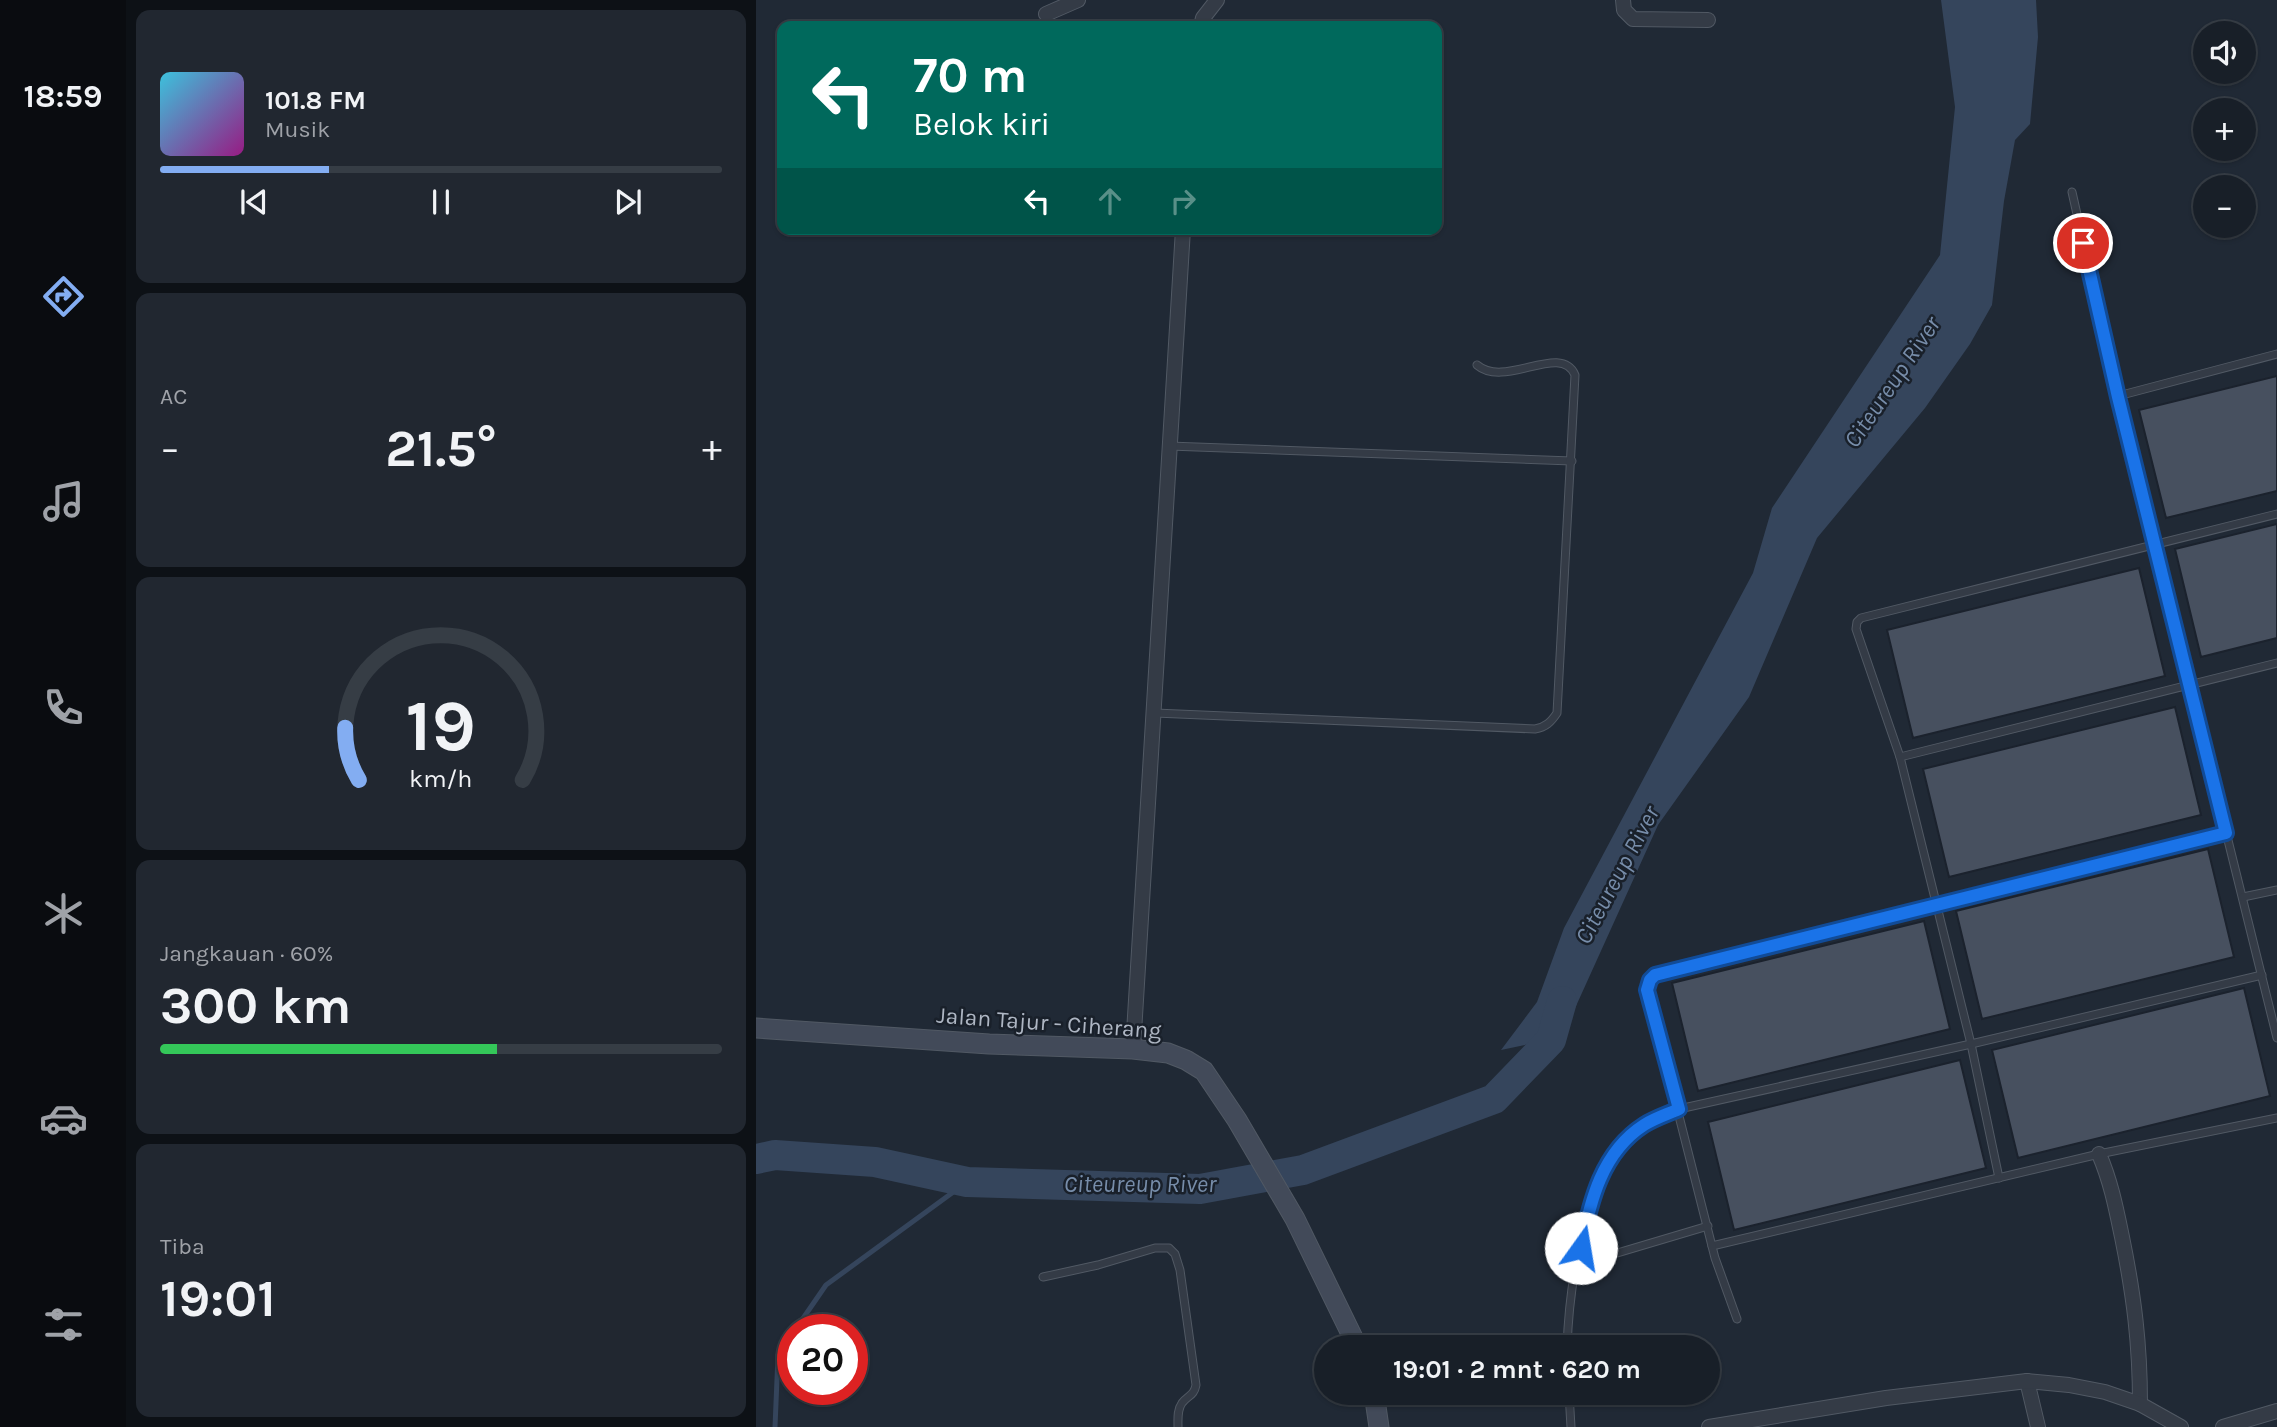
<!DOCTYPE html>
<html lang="id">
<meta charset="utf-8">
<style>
body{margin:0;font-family:Karla,sans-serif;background:#212730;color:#f1f3f6;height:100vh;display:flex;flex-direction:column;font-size:26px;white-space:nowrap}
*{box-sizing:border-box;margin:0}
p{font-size:23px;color:#9fa2a8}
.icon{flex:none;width:38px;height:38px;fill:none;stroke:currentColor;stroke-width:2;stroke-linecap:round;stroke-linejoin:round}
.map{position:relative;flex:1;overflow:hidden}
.sheet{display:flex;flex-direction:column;gap:10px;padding:10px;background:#0d1116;width:630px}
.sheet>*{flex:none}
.top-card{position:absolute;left:21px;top:21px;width:665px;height:214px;border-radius:14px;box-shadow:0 2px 5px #0004,0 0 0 2px #363d45;background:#00695c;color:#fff;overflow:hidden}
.buttons{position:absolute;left:1437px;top:21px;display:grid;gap:14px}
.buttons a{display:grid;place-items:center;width:63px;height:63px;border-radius:50%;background:#181f28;box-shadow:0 2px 5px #0004,0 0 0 2px #363d45;font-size:35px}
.speed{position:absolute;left:21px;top:1314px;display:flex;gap:14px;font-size:35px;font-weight:700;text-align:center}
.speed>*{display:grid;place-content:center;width:91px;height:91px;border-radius:50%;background:#181f28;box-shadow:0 2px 5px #0004,0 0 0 2px #363d45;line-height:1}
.speed .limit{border:10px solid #d22;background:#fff;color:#111}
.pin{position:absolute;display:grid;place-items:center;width:60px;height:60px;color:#fff;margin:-30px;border:4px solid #fff;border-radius:50%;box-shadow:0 2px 7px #0007}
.me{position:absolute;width:77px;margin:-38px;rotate:13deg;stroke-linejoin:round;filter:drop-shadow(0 0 5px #0008)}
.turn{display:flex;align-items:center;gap:24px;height:147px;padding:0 21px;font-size:32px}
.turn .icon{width:91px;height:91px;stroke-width:2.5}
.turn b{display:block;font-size:49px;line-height:60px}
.lanes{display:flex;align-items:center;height:66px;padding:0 21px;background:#0003;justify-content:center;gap:35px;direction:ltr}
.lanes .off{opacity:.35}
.big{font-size:52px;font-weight:700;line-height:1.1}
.sheet .tile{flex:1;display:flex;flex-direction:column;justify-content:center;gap:10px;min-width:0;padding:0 24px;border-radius:14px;background:#212730}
.sheet .dial{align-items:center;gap:0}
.dial svg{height:182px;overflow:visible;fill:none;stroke:#363d45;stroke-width:7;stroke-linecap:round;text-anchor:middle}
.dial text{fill:#f1f3f6;stroke:none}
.song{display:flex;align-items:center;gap:21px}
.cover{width:84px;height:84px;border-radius:10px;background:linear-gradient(135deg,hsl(190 70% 55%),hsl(310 70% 35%))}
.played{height:7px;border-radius:4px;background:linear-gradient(90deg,#83adf2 30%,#363d45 30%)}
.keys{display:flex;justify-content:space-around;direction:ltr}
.heat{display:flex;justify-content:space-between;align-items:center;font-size:38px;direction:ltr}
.charge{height:10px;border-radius:5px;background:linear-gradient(90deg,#34c759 60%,#363d45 0)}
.trip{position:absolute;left:558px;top:1335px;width:406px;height:70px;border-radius:35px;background:#181f28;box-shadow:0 2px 5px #0004,0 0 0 2px #363d45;font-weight:700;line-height:70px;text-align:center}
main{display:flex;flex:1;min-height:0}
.tab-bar{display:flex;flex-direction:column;width:126px;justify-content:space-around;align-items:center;background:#0a0c10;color:#9fa2a8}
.tab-bar .icon{width:49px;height:49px}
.tab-bar .on{color:#83adf2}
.tab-bar b{font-size:32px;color:#f1f3f6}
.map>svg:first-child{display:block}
</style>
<main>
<nav class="tab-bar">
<b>18:59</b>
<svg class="icon on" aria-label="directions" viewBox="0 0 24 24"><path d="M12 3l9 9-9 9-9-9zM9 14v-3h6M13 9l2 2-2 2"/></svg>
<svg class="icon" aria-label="music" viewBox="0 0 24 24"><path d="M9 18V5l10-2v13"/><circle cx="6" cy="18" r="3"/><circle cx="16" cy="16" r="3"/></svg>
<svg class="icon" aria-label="phone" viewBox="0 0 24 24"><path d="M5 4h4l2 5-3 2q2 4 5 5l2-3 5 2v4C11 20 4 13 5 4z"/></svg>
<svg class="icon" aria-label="climate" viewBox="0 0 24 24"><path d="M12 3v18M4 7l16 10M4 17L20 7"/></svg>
<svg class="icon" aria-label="car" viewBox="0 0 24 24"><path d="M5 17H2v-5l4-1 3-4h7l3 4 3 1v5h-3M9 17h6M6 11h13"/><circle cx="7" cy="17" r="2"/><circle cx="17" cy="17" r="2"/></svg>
<svg class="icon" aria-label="filters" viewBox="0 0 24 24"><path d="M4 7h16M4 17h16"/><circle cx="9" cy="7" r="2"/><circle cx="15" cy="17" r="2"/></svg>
</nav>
<section class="sheet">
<div class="tile">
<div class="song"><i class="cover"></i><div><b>101.8 FM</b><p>Musik</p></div></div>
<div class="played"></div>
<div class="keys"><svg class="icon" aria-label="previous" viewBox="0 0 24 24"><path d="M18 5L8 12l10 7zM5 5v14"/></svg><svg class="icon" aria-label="pause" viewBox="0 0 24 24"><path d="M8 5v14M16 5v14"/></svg><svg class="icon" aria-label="next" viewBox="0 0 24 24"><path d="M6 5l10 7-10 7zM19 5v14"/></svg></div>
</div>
<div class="tile"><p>AC</p>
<div class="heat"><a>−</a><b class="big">21.5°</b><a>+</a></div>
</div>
<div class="tile dial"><svg viewBox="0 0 100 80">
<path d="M14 69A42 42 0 1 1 86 69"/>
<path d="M14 69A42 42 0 0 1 8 46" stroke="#83adf2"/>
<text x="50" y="56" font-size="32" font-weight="700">19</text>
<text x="50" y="72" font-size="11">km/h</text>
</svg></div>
<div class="tile"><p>Jangkauan · 60%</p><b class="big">300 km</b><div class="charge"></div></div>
<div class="tile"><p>Tiba</p><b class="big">19:01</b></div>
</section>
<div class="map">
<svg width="1521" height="1427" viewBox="0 0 1521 1427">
<rect width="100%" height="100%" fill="#202935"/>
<!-- water -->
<polygon fill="#35455c" points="1185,0 1280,0 1282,37 1274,124 1259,140 1248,201 1236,305 1214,344 1169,408 1061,538 993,697 902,825 806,1037 745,1050 781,1002 808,928 997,573 1016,508 1184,255 1199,107"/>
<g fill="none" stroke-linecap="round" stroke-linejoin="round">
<!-- stream -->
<g stroke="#35455c" stroke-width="5">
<polyline points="39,1330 70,1285 211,1182"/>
<polyline points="19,1427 22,1355 37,1333"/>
</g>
<!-- river -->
<polyline stroke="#35455c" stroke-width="30" points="0,1159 19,1155 119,1162 211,1182 444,1189 547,1170 738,1099 795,1040 806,1001"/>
</g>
<!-- building -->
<g fill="#47505f" stroke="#1b222d" stroke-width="2">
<polygon points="1521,376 1521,491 1410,518 1383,410"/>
<polygon points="1521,524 1521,638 1445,657 1419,549"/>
<polygon points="1383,568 1409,676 1157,738 1131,630"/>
<polygon points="1419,707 1445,815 1193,877 1167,769"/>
<polygon points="1452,849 1478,957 1226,1019 1200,911"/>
<polygon points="1168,921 1194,1029 942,1091 916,983"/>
<polygon points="1488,988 1514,1096 1262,1158 1236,1050"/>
<polygon points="1204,1060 1230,1168 978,1230 952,1122"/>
</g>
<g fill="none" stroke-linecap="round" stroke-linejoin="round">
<defs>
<g id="service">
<polyline points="1316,192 1362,396"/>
<polyline points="1521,354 1362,396 1521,1038"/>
<polyline points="413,446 816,461"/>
<path d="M399 713 779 729C790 727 795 722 801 713L819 375C805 342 749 389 721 365"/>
<polyline points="1144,757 1100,629 1101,622 1105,618 1521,514"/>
<polyline points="1487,897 1521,890"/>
<polyline points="1243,1178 1215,1044 1144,757 1521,663"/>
<polyline points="956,1246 1343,1154 1521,1118"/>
<polyline points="821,1265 952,1226"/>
<path d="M287 1277 342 1265 399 1248H413L419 1254 424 1270 440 1385C438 1396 432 1395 426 1403 421 1410 422 1419 422 1427"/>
<polyline points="981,1319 959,1258 891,990 894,980 899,975 1470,833"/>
<path d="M811 1348C813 1289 828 1179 871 1138 886 1124 905 1117 923 1109L1215 1044 1506 975"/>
<polyline points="813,1393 815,1427"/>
</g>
<g id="minor">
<polyline points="867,0 868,10 877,19 952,20"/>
<polyline points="290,14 322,0"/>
<polyline points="445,26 447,18 461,0"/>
<polyline points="377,1049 427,229"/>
<path d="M1343 1154C1355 1182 1360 1208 1366 1237 1378 1296 1384 1344 1384 1404"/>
<polyline points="1271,1381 1282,1427"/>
<polyline points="953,1427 1130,1398 1271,1381 1313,1385 1349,1392 1384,1404 1425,1427"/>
<polyline points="1467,1427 1521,1411"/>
</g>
<g id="secondary">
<polyline points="0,1028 233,1044 377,1049 412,1053 430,1060 448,1071 481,1120 539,1219 602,1348"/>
<polyline points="618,1393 623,1427"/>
</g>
</defs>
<!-- service casing -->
<use href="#service" stroke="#515964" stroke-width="9"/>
<!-- minor casing -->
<use href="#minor" stroke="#515964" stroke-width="16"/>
<!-- secondary casing -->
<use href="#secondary" stroke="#515964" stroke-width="21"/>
<!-- service -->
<use href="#service" stroke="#343b46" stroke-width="7"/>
<!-- minor -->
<use href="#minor" stroke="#343b46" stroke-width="14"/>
<!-- secondary -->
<use href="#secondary" stroke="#424a59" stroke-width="19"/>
</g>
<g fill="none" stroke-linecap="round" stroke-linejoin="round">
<defs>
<path id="route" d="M825 1248C834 1201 846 1152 888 1125 899 1118 912 1114 923 1109L891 990 894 980 899 975 1470 833 1362 397 1327 243"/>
</defs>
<!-- route casing -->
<use href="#route" stroke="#114b97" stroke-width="18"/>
<!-- route -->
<use href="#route" stroke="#1a73e8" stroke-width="12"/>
</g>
<g text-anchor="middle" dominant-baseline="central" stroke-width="5" stroke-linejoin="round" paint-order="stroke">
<!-- street labels -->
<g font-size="23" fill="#aeb6c3" stroke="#19202a">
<text transform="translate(293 1023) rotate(4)">Jalan Tajur - Ciherang</text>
</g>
<!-- water labels -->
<g font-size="24" font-style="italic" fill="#778daa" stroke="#19202a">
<text transform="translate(1136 382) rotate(-56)">Citeureup River</text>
<text transform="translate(861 875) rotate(-62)">Citeureup River</text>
<text x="384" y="1184">Citeureup River</text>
</g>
</g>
</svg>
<div class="buttons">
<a><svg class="icon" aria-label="sound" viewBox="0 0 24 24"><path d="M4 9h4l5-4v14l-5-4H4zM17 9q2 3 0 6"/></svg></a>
<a>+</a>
<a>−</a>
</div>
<div class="speed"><div class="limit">20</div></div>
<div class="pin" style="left:1327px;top:243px;background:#d93025"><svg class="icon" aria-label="arrive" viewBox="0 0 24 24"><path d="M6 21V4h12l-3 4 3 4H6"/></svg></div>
<svg class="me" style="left:825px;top:1248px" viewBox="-20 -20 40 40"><circle r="19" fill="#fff"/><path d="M0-13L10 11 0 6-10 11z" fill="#1a73e8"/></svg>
<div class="trip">19:01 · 2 mnt · 620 m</div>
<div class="top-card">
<div class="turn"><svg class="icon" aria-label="left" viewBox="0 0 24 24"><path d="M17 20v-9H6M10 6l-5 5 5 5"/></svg><div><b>70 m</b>Belok kiri</div></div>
<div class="lanes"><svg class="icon" aria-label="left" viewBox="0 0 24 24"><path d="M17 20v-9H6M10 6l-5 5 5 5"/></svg><svg class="icon off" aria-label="ahead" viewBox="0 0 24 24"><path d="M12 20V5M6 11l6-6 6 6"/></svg><svg class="icon off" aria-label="right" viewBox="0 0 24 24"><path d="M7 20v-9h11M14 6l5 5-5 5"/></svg></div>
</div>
</div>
</main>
